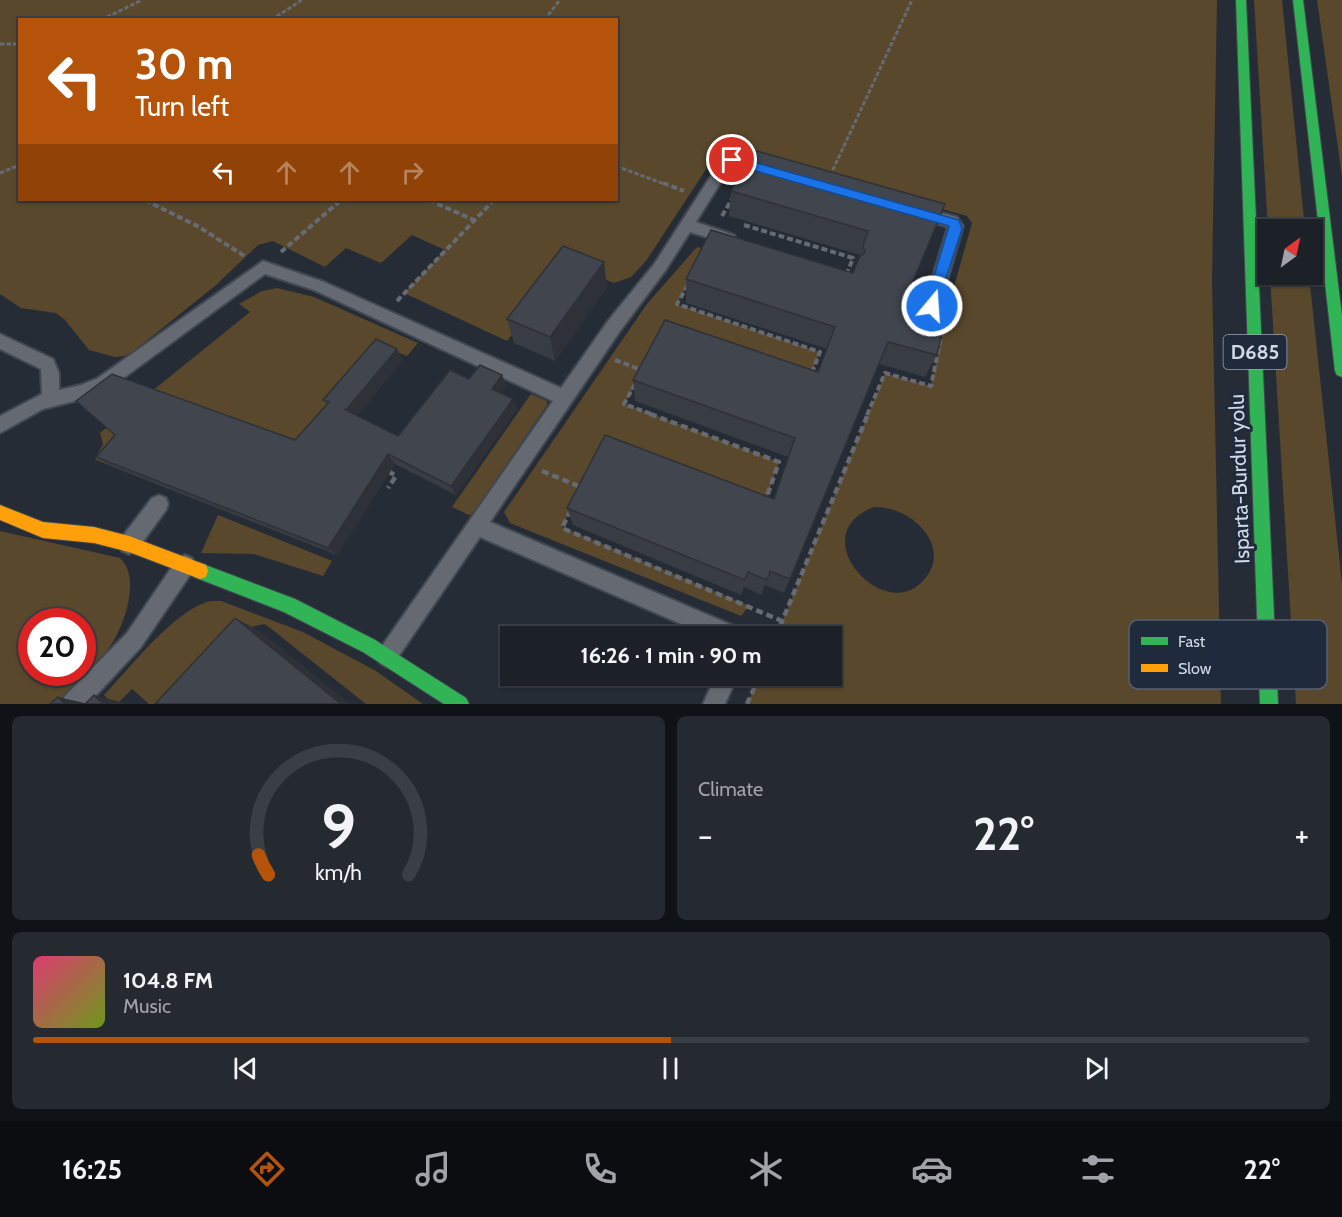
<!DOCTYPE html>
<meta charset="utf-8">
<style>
body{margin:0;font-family:Cabin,sans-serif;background:#252930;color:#f1f3f6;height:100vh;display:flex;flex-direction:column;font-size:22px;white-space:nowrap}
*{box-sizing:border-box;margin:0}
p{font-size:20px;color:#a0a3a8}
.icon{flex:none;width:33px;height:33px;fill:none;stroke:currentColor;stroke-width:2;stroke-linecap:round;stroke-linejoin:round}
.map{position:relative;height:704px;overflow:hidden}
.sheet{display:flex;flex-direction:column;gap:12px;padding:12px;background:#0f1216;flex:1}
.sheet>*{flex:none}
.top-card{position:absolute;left:18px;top:18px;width:600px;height:183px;border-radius:0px;box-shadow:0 2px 4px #0004,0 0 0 2px #3a3e45;background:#b45309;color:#fff;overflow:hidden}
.needle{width:39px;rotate:33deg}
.fabs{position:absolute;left:1257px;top:219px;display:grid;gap:12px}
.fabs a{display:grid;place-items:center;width:66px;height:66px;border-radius:0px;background:#1c2128;box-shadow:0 2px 4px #0004,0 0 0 2px #3a3e45;font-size:30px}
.speed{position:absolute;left:18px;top:608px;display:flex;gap:12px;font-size:30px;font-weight:700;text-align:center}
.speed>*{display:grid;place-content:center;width:78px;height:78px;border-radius:50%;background:#1c2128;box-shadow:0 2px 4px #0004,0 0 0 2px #3a3e45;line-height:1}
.speed .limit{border:9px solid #d22;background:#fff;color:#111}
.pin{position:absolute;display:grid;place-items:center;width:51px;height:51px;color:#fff;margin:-26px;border:3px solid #fff;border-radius:50%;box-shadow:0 2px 6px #0007}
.me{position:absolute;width:66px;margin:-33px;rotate:18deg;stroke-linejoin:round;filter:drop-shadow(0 0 4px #0008)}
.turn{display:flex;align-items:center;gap:21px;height:126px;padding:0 18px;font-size:27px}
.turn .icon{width:78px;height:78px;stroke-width:2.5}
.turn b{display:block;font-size:42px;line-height:51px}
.lanes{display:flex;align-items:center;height:57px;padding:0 18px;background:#0003;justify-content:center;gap:30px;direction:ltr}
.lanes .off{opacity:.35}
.big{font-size:45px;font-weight:800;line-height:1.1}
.sheet .card{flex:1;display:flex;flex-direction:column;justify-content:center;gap:9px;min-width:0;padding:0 21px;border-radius:9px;background:#252930}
.sheet .dial{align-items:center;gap:0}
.dial svg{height:156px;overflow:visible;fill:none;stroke:#3a3e45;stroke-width:7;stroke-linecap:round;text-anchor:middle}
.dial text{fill:#f1f3f6;stroke:none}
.song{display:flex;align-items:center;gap:18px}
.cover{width:72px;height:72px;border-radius:9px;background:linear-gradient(135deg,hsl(340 70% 55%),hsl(80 70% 35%))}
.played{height:6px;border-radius:3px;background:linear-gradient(90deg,#b45309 50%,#3a3e45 50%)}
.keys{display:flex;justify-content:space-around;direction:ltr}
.heat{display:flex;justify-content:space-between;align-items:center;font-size:33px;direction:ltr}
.sheet .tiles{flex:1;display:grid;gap:12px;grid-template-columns:1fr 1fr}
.card:last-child{grid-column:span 2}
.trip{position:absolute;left:500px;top:626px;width:342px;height:60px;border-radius:0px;background:#1c2128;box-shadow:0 2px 4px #0004,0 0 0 2px #3a3e45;font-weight:800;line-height:60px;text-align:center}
.dock{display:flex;height:96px;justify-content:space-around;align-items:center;background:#0b0d10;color:#a0a3a8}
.dock .icon{width:42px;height:42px}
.dock .selected{color:#b45309}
.dock b{font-size:27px;color:#f1f3f6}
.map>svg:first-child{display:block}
</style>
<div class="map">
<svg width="1342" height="704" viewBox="0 0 1342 704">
<rect width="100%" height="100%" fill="#262c36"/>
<!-- green -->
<g fill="#59482c" fill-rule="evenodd">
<path d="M0 0H1217L1212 280 1221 704H747L760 675H831V636H776L885 373 931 386 944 322 972 223 967 216 727 148 718 151 646 261 631 277 614 283 565 264 507 341 404 293 445 250 412 235 381 263 346 248 325 267 273 241 258 245 216 285 134 351 124 356 115 357 89 350 65 320 56 313 21 308 0 294ZM20 20H616V200H20ZM874 507C913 506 955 549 922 582 882 623 802 534 874 507Z"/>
<polygon points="1254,0 1282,0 1305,229 1268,229"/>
<polygon points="1317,0 1342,0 1342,176"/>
<polygon points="697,247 707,250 677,304 820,352 806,387 661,337 625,404 779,462 764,506 606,445 562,527 749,606 741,616 510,523 504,512 647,304"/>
<polygon points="1270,275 1309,275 1342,584 1342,704 1296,704"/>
<polygon points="277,288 314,297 418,343 407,356 382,346 327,453 167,395 106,464 95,459 103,444 100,433 250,312 239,304 262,291"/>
<polygon points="531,394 547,401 547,405 473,514 469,515 452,507"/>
<polygon points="218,515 332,561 323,576 254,554 201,553"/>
<path d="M0 531 120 558C141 577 125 624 111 645 96 667 75 685 57 704H0ZM32 621H82V672H32Z"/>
<path d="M211 601H221L303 632 376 671 423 704H366L265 624 254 626 182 704H149L132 689 117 704H113L104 695C131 667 175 609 211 601Z"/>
</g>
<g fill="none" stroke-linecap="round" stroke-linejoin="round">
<defs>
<g id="lane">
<polygon points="736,155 771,166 773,169 766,174 736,165 731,166 696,222 734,235 736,239 734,243 729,244 690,232 665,271 620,331 490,522 741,629 744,636 709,636 480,537 394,663 387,667 380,663 376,656 380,649 553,401 314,290 265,274 110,388 83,399 43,409 0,433 0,416 42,394 41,369 0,349 0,334 53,359 59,373 59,390 81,385 98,378 263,261 324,282 561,388 608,321 655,263 721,160"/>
<polygon points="918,207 957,217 963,226 940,305 938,309 932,311 926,309 924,305 948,227 913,216 911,212"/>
<polygon points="159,495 166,498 168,504 166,510 136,551 129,554 122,551 119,544 122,537 152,498"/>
<polygon points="185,555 192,558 195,565 192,572 141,647 88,704 62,704 65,696 127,633 178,558"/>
<polygon points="716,675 738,675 725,704 703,704"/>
</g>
<g id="fast">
<polygon points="1236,0 1246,0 1278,704 1260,704"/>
<polygon points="1293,0 1303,0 1342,316 1342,377 1337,375 1335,371"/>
<polygon points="200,563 295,599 375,640 466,698 469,704 444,704 363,652 284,612 194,577 192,571 194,565"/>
</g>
<polygon id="slow" points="0,505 43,522 94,527 129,536 206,565 208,571 206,577 200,579 129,552 94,543 43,538 0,520"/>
</defs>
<!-- lane casing -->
<use href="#lane" stroke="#424851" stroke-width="4"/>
<!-- fast casing -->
<use href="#fast" stroke="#424851" stroke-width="2"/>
<!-- slow casing -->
<use href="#slow" stroke="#424851" stroke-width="2"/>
<!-- path-far2 -->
<g stroke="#666a72" stroke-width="3" stroke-dasharray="4.5 2" stroke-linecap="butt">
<polyline points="101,20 142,0"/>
<polyline points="271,20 302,0"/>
<polyline points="544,20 560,0"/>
<polyline points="0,44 20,44"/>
<polyline points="616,166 667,185"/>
<polyline points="0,173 20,165"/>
<polyline points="830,176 912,0"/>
</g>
<!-- path-far1 -->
<g stroke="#666a72" stroke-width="4" stroke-dasharray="6 3" stroke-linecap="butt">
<polyline points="663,183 684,191"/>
<polyline points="145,200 199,227 246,257"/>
<polyline points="429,200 474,220"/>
<polyline points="722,216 732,199"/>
<polyline points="744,225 853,258 846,276"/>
<polyline points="281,252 341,200"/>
<polyline points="688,285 677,304 820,352 811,375"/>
<polyline points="397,301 494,200"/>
<polyline points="615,360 642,370"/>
<polyline points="635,384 624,404 654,415"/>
<polyline points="867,415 885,373 931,386 944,322"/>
</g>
<!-- path -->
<g stroke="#666a72" stroke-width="4.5" stroke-dasharray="7 4" stroke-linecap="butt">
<polyline points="650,414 779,462 766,499"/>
<polyline points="388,471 396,476 388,488"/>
<polyline points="542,471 583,488"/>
<polyline points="571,510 562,528 782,621"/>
<polyline points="776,636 868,414"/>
<polyline points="747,704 760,675"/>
</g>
<!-- lane -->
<use href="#lane" fill="#656a72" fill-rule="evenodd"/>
<!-- fast -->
<use href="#fast" fill="#30b455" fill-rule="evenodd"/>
<!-- slow -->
<use href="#slow" fill="#ff9f0a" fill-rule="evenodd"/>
</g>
<!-- wall -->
<g fill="#383c43">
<polygon points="731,191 945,204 909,291 937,355 925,377 879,364 784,593 765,585 761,595 744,587 741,595 573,525 567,508 774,499 788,457 635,401 633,380 818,372 827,349 686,303 686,279 853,273 860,255 729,216"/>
<polygon points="607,287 555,361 514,343 507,319"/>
<polygon points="403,360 357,416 398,436 469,379 502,375 506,386 501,393 513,399 517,409 456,495 395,464 337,555 110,466 96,457 295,440 327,404 323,400"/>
</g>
<!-- shaded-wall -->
<g fill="#2e3137">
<polygon points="604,262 607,287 555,361 550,337"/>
<polygon points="397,349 403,360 354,420 346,410"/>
<polygon points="502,375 506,386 496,400 492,389"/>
<polygon points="513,399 517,409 456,495 451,486"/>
<polygon points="388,454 395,464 337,555 328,548"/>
<polygon points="235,618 260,631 350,704 341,704"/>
<polygon points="94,695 128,704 103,704"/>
<polygon points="58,697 89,704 65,704"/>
</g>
<!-- building -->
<g fill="#41464e" stroke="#2e3137" stroke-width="1.5">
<polygon points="753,150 945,204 909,291 949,302 937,355 888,342 790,579 770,571 767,580 748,572 745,580 567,508 605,435 774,499 795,438 633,380 665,320 818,372 835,327 686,279 711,230 853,273 859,258 865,252 863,246 868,231 731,191"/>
<polygon points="563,246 604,262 550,337 507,319"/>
<polygon points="376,339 397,349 346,410 344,409 398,436 450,370 469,379 480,365 502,375 492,389 513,399 451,486 388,454 328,548 96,457 115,435 76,401 112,374 295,440 329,402 323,400"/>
<polygon points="235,618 341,704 155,704"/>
<polygon points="94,695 103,704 85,704"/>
<polygon points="58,697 65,704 50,704"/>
</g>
<!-- route -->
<polygon fill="#1a73e8" stroke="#114b97" stroke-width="1.5" points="732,156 959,220 962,229 936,309 927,309 925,306 949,226 728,163 726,160"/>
<g text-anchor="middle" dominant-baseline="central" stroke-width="6" stroke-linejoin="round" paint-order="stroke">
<!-- shield labels -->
<rect fill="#1f2a3d" stroke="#9ca4b3" stroke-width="1.5" x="1223.5" y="335" width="63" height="34" rx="4.5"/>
<g font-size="20" font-weight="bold" fill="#d2d9e5">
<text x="1255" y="352">D685</text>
</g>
<!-- street labels -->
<g font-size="21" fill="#d2d9e5" stroke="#1f2a3d">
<text transform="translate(1239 479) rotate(-92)">Isparta-Burdur yolu</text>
</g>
</g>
<!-- legend -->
<rect x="1129" y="620" width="198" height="69" rx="9" fill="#1f2a3d" stroke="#555f6f" stroke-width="1.5"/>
<rect x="1141" y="637" width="27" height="8" fill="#30b455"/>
<rect x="1141" y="664" width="27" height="8" fill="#ff9f0a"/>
<g font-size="16" fill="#d2d9e5">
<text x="1178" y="647">Fast</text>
<text x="1178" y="674">Slow</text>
</g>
</svg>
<div class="fabs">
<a><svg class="needle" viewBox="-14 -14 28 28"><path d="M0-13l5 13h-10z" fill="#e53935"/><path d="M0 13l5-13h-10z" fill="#a0a3a8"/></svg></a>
</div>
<div class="speed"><div class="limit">20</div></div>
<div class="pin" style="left:732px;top:160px;background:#d93025"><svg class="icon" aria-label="arrive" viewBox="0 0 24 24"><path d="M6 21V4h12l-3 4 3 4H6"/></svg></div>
<svg class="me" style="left:932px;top:306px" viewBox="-20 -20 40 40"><circle r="17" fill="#1a73e8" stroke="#fff" stroke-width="3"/><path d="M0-11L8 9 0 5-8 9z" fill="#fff"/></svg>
<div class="trip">16:26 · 1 min · 90 m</div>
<div class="top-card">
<div class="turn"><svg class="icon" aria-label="left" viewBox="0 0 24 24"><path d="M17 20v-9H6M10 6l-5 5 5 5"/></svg><div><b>30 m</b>Turn left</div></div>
<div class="lanes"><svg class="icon" aria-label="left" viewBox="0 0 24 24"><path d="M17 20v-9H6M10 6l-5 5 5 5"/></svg><svg class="icon off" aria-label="ahead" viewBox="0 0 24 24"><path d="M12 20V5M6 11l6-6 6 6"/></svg><svg class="icon off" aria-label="ahead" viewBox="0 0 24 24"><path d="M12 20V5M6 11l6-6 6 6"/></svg><svg class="icon off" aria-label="right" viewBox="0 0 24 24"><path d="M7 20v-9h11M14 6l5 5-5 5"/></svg></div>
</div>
</div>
<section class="sheet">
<div class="tiles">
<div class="card dial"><svg viewBox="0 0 100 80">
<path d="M14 69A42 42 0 1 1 86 69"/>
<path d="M14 69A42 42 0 0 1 9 59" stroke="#b45309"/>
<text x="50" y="56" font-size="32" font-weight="700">9</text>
<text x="50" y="72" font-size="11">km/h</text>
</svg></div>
<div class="card"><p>Climate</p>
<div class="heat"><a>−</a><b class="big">22°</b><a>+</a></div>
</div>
<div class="card">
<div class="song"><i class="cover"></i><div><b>104.8 FM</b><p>Music</p></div></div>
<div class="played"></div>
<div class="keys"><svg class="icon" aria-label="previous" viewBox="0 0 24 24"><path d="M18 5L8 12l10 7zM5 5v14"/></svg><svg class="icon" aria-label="pause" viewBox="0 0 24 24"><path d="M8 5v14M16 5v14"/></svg><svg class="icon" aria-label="next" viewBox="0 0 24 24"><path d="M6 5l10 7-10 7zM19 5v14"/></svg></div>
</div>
</div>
</section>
<nav class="dock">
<b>16:25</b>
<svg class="icon selected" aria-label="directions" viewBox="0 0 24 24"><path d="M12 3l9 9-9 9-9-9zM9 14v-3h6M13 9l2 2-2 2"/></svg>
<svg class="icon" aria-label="music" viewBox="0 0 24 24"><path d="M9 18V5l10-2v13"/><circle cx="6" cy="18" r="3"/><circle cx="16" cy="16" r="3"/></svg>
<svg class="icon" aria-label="phone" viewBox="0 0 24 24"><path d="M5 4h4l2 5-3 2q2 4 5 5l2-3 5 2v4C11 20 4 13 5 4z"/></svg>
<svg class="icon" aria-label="climate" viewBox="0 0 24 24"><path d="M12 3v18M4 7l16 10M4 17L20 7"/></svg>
<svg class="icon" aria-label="car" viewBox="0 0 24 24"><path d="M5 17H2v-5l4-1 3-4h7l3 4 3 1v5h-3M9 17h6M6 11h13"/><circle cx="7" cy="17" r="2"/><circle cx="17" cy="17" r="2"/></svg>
<svg class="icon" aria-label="filters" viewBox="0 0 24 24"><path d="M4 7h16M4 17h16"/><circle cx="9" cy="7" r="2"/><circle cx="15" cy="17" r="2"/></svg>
<b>22°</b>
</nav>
